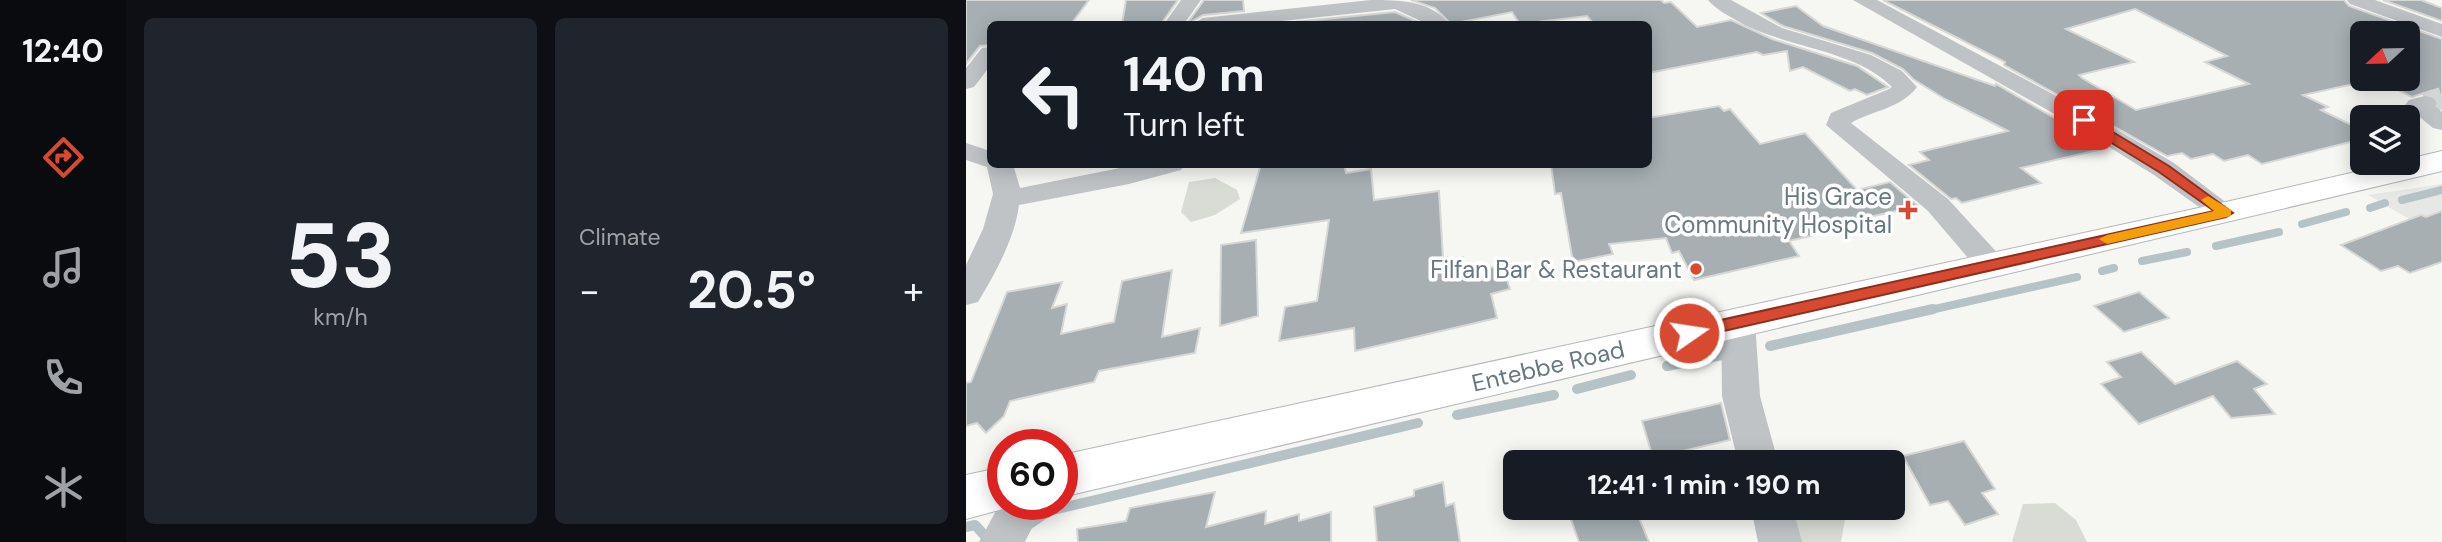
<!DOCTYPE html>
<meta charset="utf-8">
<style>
body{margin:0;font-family:"DM Sans",sans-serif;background:#20242c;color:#f1f3f6;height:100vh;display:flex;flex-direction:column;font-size:26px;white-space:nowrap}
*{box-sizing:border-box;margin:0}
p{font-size:23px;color:#9ea1a6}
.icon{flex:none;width:38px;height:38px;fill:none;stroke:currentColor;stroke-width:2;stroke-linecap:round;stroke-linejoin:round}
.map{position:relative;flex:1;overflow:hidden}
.details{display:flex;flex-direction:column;gap:18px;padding:18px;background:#0d0f14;width:840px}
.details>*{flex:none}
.top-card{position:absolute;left:21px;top:21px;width:665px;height:147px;border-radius:10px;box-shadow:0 4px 18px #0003;background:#171b24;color:#f1f3f6;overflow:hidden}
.needle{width:46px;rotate:248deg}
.tools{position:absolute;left:1384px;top:21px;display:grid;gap:14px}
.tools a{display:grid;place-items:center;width:70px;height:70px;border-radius:10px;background:#171b24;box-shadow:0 4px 18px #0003;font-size:35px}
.speed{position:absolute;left:21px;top:429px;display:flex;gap:14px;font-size:35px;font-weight:700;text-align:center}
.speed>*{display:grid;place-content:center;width:91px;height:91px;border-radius:50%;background:#171b24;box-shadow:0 4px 18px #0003;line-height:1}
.speed .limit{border:10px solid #d22;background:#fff;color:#111}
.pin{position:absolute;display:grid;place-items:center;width:60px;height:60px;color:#fff;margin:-30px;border-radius:14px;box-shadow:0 4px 10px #0006}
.me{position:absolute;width:77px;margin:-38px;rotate:77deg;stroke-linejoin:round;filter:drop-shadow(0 0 5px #0008)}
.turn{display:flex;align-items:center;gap:24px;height:147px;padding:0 21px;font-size:32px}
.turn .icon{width:91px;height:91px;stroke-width:2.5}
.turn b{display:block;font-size:49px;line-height:60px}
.big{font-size:52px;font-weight:700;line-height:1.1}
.details .tile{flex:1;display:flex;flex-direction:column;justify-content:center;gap:10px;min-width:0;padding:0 24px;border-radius:10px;background:#20242c}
.details .dial{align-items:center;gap:0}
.dial b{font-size:91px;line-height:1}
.heat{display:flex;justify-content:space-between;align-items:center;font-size:38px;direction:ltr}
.details .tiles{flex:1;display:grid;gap:18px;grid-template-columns:repeat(2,1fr)}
.trip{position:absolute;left:537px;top:450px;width:402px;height:70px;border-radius:10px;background:#171b24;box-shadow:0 4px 18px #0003;font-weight:700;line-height:70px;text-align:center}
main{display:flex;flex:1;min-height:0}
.tab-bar{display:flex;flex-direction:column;width:126px;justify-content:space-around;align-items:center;background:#090b0e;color:#9ea1a6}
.tab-bar .icon{width:49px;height:49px}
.tab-bar .current{color:#d74a31}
.tab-bar b{font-size:32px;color:#f1f3f6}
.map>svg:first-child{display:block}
</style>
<main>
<nav class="tab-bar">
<b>12:40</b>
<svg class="icon current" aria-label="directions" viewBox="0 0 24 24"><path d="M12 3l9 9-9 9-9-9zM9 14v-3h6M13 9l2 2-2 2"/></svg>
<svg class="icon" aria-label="music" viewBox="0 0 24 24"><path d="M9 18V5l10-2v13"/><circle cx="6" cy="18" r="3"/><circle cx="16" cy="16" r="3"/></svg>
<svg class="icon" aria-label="phone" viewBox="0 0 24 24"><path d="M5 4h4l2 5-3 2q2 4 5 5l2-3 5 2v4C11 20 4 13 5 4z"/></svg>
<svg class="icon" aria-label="climate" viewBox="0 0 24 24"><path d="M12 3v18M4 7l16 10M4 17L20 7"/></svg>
</nav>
<section class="details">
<div class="tiles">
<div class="tile dial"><b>53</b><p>km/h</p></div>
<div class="tile"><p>Climate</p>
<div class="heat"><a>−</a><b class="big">20.5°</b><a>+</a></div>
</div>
</div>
</section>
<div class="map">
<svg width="1476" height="542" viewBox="0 0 1476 542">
<rect width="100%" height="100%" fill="#f6f6f3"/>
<!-- built -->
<polygon fill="#e7e7e6" points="1476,184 1476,238 1402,195"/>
<!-- green -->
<g fill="#d8dcd4">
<polygon points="249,178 271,190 274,199 249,215 225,222 215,212 223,182"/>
<polygon points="1089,503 1110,520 1121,542 1046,542 1057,504"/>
<polygon points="814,508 881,508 875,542 823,542"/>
</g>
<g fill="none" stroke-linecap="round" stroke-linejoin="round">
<!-- stream-far1 -->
<g stroke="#b6c3c6" stroke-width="8">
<polyline points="1436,200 1476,190"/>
<polyline points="1404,208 1419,203"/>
<polyline points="1336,224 1380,212"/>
<polyline points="1250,246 1313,232"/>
<polyline points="1176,261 1221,252"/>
<polyline points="1136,271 1148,268"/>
<polyline points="960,311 1111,277"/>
</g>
<!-- stream -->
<g stroke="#b6c3c6" stroke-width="10">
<polyline points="804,346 967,309"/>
<polyline points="701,366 761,354"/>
<polyline points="611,389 665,375"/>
<polyline points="491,415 588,395"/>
<polyline points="0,527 9,525 20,537"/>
<polyline points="53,542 62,525 83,511 452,423"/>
</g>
</g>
<!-- building -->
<g fill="#a7afb3" stroke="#d7d7d5" stroke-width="2" fill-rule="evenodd">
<polygon points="0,0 123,0 105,24 24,24 24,45 14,46 0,64"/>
<polygon points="160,0 212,0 195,24 156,24"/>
<polygon points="238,0 277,0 278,11 237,15 221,24"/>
<polygon points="445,0 695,0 698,3 705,2 731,27 765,20 806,39 891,66 922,87 901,95 889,89 884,91 837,67 824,71 821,51 797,55 791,52 682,73 682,24 628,24 621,16 554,24 546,12 485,24 469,8"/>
<path d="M917 0H1378L1383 6 1476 39V109L1468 95 1458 93 1446 97 1410 79 1337 95 1362 107 1355 110 1396 130V139L1296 164 1282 155 1258 161 1247 154 1225 159 1216 153 1201 156 1038 65 1039 62ZM1169 9 1261 56 1239 62 1283 84 1170 110 1116 78 1113 75 1168 62 1100 29ZM1396 33H1442V79H1396Z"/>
<polygon points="1417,0 1455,0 1476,8 1476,21"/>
<polygon points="830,6 857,26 1029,86 1030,84 1140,148 1055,168 1075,183 996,203 990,198 985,199 943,165 963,160 954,152 1042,131 979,99 947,79 937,69 906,53 817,26 795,13"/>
<polygon points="429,12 456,24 320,24 320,23"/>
<polygon points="753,106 758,111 764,109 794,144 839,133 891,190 924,182 952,206 877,223 880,228 823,241 833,256 728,280 713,251 706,253 700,238 643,244 647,254 607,262 595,193 589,194 585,164 682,164 682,118"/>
<polygon points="295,164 378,164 380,173 405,169 408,200 473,191 477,258 481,257 482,260 497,257 500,273 536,265 544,289 525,294 531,318 389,351 388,328 313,341 319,307 351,301 363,220 275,233"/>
<polygon points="1476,211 1476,262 1444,273 1432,266 1415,271 1375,245 1455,215 1460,217"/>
<polygon points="290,240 292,316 254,326 255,245"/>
<polygon points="206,270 196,337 234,328 229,353 133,371 128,382 44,401 38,416 20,433 11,423 0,426 0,383 5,382 41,292 96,282 86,308 101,304 95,334 148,322 156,281"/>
<polygon points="1173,292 1203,318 1158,332 1128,306"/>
<polygon points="1175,352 1209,384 1271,361 1301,384 1288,389 1309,414 1265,418 1247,396 1173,424 1135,384 1155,377 1141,362"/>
<polygon points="755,403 764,440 687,458 676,421"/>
<polygon points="998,441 1029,489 1016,493 1032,514 999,525 982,501 964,505 937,456"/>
<polygon points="477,482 480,506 488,503 494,542 411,542 408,507 448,496 448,490"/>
<polygon points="249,492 240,527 300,511 299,524 333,514 333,521 365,512 365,542 112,542 111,529 160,521 164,508"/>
<polygon points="601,508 630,508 632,514 650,508 669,508 683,542 613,542"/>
</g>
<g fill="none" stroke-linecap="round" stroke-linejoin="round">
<!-- minor-tunnel -->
<polyline stroke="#d2d6d7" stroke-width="22" stroke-dasharray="22 11" stroke-linecap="butt" points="1459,103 1476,98"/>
<defs>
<g id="major">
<polygon points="1476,151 1476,171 96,497 96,455 1260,202 1428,163 1442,163 1442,159"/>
<polygon points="37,467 37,504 55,504 0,519 0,475"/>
</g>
</defs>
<!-- major casing -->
<use href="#major" stroke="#b3b7ba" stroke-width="2"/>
<!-- minor -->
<g fill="#bfc3c6" fill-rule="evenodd">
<polygon points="215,0 235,0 218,24 198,24"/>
<path d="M405 0C432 0 465 0 483 24H461L429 9 288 24H227L237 18Z"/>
<path d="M742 0H765L816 28 905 55 936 71 951 87C936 108 905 111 885 123L982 199 1036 258 1041 265 1036 272 1025 275 1014 272 962 211 860 125 865 113 923 89 926 87C888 48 815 48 768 19 759 14 749 8 742 0Z"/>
<polygon points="887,0 911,0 1126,115 1208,163 1274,213 1270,219 1260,222 1250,219 1188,175 1108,125"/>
<polygon points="1381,0 1409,0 1476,24 1476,37 1384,4"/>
<polygon points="24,47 24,66 8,87 0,89 0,68 16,48"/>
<polygon points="1459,96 1467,98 1471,103 1469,106 1476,112 1476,130 1467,128 1439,105 1443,100"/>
<path d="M0 143 24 151V164H47L54 188 174 164H219L215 170 163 184 53 205C49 238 29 274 12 302L0 305V265L17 229 27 194 21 167 0 160Z"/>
<polygon points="772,309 784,313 789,321 794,396 812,462 772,462 756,396 755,321 760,313"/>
<polygon points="37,498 37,504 77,504 58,542 13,542"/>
<polygon points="785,508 827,508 836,542 792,542"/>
</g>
<!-- major -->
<use href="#major" fill="#fff" fill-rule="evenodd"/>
</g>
<!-- route -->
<polygon fill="#d74a31" stroke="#8c3020" stroke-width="2" points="1113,117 1122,117 1203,166 1267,213 1260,217 723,339 714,333 723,327 1248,211 1193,172 1113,123"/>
<!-- slow -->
<polygon fill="#f59e0b" points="1242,196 1265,210 1265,216 1141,244 1133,239 1141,235 1248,211 1235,200"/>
<!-- markers -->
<g fill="#d74a31" stroke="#fff" stroke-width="2.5">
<path d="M938.5 199.5h7v7h7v7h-7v7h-7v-7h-7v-7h7z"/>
<circle cx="730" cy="269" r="7"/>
</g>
<g text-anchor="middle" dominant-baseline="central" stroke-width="7" stroke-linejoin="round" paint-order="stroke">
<!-- poi labels -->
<g font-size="24" fill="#677882" stroke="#fff" text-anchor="end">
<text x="926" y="196">His Grace<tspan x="926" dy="28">Community Hospital</tspan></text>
<text x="716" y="269">Filfan Bar &amp; Restaurant</text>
</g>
<!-- street labels -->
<g font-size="24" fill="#677882" stroke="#fff">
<text transform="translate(582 366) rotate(-13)">Entebbe Road</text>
</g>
</g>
</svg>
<div class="tools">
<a><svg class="needle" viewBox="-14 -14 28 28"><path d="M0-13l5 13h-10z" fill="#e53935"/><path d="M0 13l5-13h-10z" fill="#9ea1a6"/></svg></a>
<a><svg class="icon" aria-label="layers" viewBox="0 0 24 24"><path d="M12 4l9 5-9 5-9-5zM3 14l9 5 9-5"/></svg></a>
</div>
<div class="speed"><div class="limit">60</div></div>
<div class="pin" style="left:1118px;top:120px;background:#d93025"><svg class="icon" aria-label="arrive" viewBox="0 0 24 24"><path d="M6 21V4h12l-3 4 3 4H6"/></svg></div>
<svg class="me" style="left:723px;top:333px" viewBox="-20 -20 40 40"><circle r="17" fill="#d74a31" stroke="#fff" stroke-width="3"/><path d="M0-11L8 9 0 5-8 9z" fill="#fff"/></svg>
<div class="trip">12:41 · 1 min · 190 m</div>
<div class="top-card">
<div class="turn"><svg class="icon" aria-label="left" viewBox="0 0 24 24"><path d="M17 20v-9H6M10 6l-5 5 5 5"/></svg><div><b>140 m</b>Turn left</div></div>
</div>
</div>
</main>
